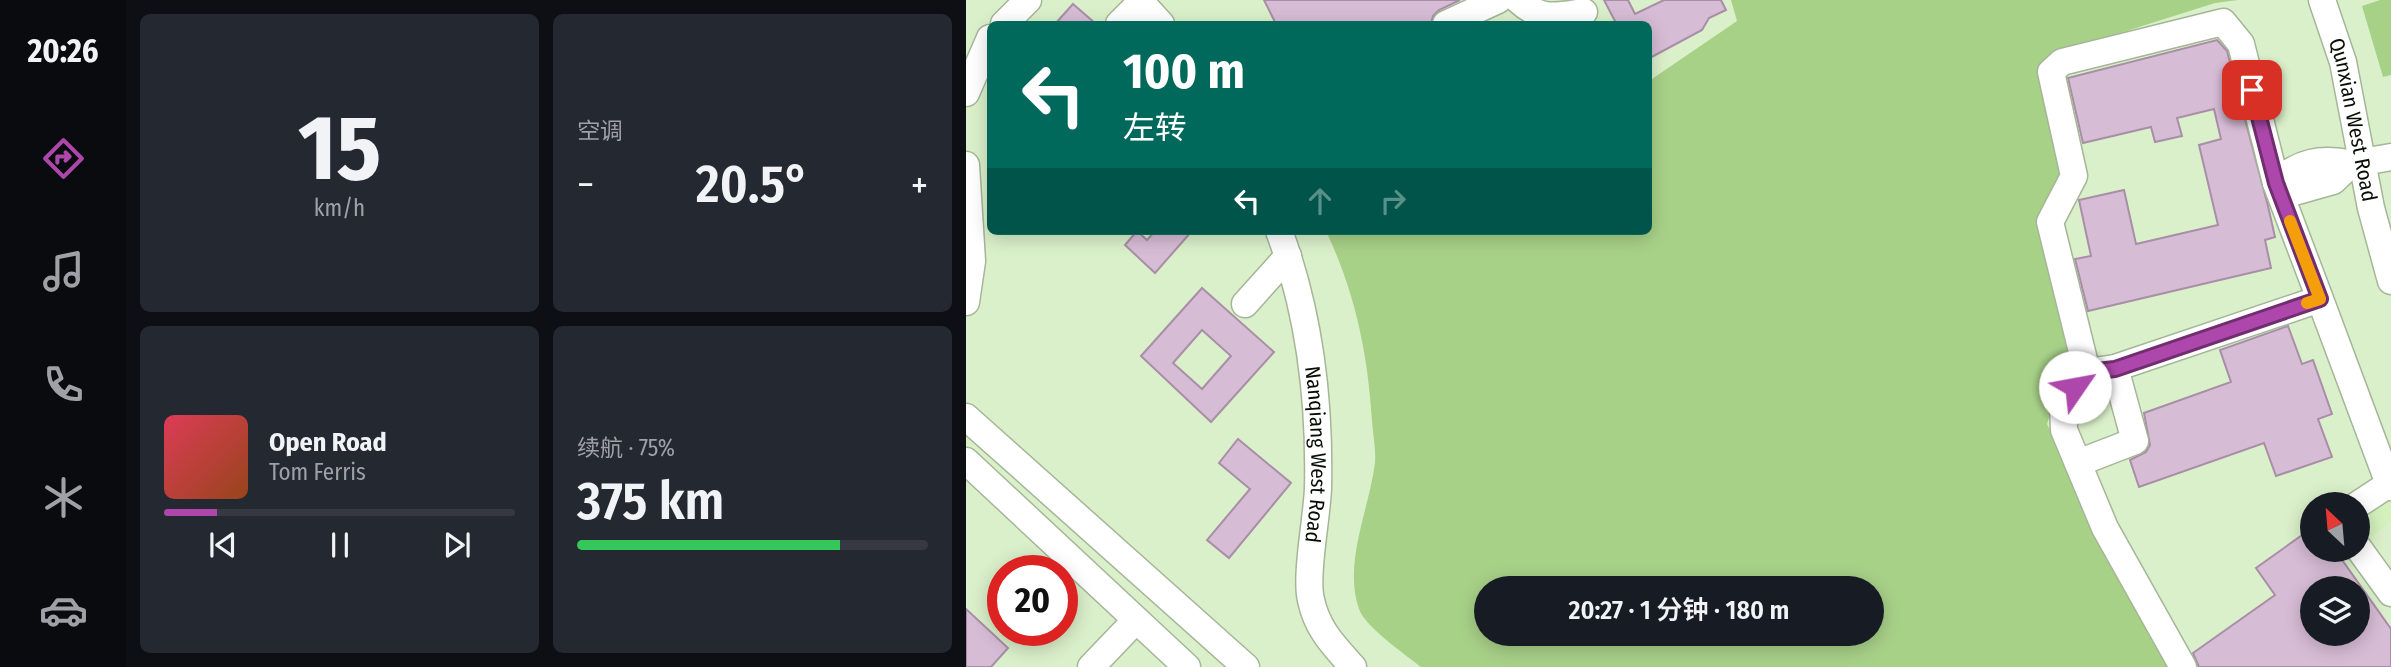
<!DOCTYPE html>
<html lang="zh">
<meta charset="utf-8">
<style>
body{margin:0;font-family:"Fira Sans Condensed","Noto Sans SC",sans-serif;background:#242831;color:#f1f3f6;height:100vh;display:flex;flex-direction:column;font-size:26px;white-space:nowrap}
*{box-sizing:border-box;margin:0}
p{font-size:23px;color:#9ea1a6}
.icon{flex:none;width:38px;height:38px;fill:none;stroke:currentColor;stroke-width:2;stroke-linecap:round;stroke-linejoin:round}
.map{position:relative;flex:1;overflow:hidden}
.panel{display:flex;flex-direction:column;gap:14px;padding:14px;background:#0d0f14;width:840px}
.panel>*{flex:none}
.banner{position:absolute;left:21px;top:21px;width:665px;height:214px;border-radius:10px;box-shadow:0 4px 18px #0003;background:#00695c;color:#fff;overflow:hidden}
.needle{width:46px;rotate:334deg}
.tools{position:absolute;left:1334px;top:492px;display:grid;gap:14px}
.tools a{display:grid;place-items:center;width:70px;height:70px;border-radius:50%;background:#171b24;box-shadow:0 4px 18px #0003;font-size:35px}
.speed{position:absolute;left:21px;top:555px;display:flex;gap:14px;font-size:35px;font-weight:700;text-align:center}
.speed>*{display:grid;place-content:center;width:91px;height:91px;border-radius:50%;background:#171b24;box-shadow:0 4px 18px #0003;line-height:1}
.speed .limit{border:10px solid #d22;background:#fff;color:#111}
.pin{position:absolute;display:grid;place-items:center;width:60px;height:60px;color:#fff;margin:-30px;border-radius:14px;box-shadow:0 4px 10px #0006}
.me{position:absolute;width:77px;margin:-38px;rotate:57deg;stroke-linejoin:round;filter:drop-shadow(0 0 5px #0008)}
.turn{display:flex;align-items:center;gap:24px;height:147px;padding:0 21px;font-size:32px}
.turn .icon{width:91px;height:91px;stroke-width:2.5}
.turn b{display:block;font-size:49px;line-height:60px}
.lanes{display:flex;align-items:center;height:66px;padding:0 21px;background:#0003;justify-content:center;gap:35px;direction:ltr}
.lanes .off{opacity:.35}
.big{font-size:52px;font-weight:600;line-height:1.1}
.panel .card{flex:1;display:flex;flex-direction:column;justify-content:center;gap:10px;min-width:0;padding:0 24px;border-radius:10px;background:#242831}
.panel .dial{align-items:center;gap:0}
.dial b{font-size:91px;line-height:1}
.song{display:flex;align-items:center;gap:21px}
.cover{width:84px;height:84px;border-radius:10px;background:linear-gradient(135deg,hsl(350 70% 55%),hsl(20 70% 35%))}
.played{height:7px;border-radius:4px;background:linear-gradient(90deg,#ad47ab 15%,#363941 15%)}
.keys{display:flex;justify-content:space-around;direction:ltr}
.heat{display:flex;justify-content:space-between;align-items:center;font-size:38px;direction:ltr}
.charge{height:10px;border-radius:5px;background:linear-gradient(90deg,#34c759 75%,#363941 0)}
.panel .tiles{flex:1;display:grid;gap:14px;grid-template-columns:repeat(2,1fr)}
.trip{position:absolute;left:508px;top:576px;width:410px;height:70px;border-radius:35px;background:#171b24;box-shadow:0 4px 18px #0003;font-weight:600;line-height:70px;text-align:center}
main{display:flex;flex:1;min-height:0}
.tab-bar{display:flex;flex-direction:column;width:126px;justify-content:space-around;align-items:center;background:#090b0e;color:#9ea1a6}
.tab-bar .icon{width:49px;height:49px}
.tab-bar .active{color:#ad47ab}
.tab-bar b{font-size:32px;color:#f1f3f6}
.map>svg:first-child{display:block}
</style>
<main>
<nav class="tab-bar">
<b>20:26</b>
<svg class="icon active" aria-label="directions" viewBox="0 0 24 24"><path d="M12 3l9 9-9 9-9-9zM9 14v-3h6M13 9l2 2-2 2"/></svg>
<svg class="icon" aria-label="music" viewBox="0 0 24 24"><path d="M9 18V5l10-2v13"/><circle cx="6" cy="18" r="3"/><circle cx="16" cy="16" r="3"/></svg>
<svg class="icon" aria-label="phone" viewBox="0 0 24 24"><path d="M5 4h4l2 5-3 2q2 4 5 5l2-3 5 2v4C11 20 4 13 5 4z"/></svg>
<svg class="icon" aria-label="climate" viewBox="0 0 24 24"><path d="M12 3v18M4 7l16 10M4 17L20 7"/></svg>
<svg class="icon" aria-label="car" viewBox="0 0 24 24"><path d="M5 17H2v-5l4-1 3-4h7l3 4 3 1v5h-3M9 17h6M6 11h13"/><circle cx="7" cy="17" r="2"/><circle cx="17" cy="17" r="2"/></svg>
</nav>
<section class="panel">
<div class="tiles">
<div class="card dial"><b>15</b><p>km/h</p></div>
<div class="card"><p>空调</p>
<div class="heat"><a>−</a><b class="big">20.5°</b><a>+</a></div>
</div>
<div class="card">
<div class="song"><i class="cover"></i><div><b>Open Road</b><p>Tom Ferris</p></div></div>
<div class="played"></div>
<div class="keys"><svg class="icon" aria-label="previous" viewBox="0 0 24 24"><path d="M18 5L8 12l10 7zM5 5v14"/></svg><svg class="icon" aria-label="pause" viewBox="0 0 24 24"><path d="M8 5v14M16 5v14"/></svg><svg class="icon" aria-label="next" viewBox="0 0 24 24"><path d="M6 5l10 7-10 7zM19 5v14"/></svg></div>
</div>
<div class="card"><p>续航 · 75%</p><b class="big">375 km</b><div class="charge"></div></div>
</div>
</section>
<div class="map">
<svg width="1425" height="667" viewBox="0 0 1425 667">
<rect width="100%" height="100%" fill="#e8fadb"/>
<!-- built -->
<path fill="#daf0ca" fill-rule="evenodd" d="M0 0H1425V667H0ZM24 24H682V231H24ZM1346 504H1391V550H1346ZM37 570H96V630H37ZM520 588H905V634H520ZM1346 588H1391V634H1346Z"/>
<!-- green -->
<polygon fill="#d3f0bd" points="1418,496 1425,506 1425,523 1395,543 1391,538 1391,515"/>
<!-- forest -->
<g fill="#a8d188" fill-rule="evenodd">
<path d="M765 0H1272L1249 3 1107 48 1089 61 1105 161 1074 213 1102 357 1081 424 1205 667H455C439 654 400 628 393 609 377 563 403 510 409 463 410 450 407 434 406 421 402 354 389 292 360 231H682L683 81 771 21ZM520 588H905V634H520Z"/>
<polygon points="1414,0 1425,0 1425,75 1417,77 1396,6"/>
</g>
<!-- building -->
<g fill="#d7bcd5" stroke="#a88ea6" stroke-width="2" fill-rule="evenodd">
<polygon points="298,0 494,0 473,10 467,16 465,24 310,24"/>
<polygon points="638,0 662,0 669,14 698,0 755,0 760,10 743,18 736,30 682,59 682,24 647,24 650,23"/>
<polygon points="107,4 130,24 89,24"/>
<polygon points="1251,40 1261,51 1302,206 1309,237 1299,240 1305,268 1122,311 1109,259 1125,256 1113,200 1158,190 1170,244 1252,225 1233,145 1255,139 1248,109 1211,118 1216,136 1189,142 1185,127 1117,143 1102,78"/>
<polygon points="171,231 181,240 189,231 226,231 189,273 159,245"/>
<path d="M236 288 308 352 245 422 175 356ZM236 330 265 356 236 389 207 363Z"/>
<polygon points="1322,326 1336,364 1347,360 1366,414 1352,419 1366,457 1310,476 1298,443 1173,487 1164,460 1180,452 1184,445 1178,413 1265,382 1254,350"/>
<polygon points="272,439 325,483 263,558 241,540 284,489 253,463"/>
<path d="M1346 528V550H1369L1425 629V667H1233L1227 653 1309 595 1290 568ZM1346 588H1391V634H1346Z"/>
<polygon points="0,609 42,648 25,667 0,667"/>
</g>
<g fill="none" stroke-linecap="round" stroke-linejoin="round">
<defs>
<g id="minor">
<polyline points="173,0 195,24"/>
<path d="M552 0C575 21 589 16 618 12"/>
<path id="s1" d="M1356 0 1377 62 1405 208 1425 281"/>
<polyline points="38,24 62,0"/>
<polyline points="153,24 175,2"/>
<polyline points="480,24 532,0"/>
<polyline points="0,93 24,38"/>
<path d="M1385 164C1355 157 1332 162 1310 183L1328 192 1367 181 1385 164 1425 157"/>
<polyline points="0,165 6,261 0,302"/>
<path id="s2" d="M313 231C344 314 354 400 352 488 351 517 339 576 345 600 351 629 368 646 387 667"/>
<polyline points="1354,299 1310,183 1275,44 1257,22 1096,62 1085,72 1108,176 1084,222 1121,372 1149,368 1354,299 1423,484"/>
<polyline points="279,304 322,256"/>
<polyline points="1121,372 1097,403 1098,430 1139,528 1217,667"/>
<polyline points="0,417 280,667"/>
<polyline points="0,461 221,667"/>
<polyline points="1112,463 1169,441 1149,368"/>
<polyline points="1391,505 1423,484 1425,487"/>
<polyline points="1391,546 1425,593"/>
<polyline points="125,667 170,620"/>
</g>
</defs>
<!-- minor casing -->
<use href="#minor" stroke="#a5b698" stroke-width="29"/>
<!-- minor -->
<use href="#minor" stroke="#fff" stroke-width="26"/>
</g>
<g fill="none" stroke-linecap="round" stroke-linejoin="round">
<defs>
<polyline id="route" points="1109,387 1121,372 1149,369 1354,299 1310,183 1286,90"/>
</defs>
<!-- route casing -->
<use href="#route" stroke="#702e6f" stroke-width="18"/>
<!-- route -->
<use href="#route" stroke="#ad47ab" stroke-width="12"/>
<!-- slow -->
<polyline stroke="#f59e0b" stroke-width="12" points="1324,221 1354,299 1341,303"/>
</g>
<g text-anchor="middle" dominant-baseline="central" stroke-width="7" stroke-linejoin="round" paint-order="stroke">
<!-- street labels -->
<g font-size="21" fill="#090e05" stroke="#fff">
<text stroke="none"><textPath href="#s1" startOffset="124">Qunxian West Road</textPath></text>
<text stroke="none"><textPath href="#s2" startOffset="228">Nanqiang West Road</textPath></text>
</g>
</g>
</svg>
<div class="tools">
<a><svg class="needle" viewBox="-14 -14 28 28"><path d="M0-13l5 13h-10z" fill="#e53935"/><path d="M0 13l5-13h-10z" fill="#9ea1a6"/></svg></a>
<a><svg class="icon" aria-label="layers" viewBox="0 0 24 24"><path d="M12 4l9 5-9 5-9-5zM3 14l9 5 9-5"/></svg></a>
</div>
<div class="speed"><div class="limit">20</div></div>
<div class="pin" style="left:1286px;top:90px;background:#d93025"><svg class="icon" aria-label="arrive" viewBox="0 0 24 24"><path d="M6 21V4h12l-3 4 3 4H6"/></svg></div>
<svg class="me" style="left:1109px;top:387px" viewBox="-20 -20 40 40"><circle r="19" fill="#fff"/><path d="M0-13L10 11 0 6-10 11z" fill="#ad47ab"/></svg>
<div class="trip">20:27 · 1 分钟 · 180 m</div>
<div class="banner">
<div class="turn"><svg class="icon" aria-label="left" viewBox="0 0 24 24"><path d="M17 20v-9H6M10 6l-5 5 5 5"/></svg><div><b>100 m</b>左转</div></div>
<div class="lanes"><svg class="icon" aria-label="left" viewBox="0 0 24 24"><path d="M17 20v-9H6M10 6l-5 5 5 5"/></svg><svg class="icon off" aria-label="ahead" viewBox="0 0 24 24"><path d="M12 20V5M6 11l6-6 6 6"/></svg><svg class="icon off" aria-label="right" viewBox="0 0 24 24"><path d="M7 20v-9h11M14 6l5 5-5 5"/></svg></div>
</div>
</div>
</main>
